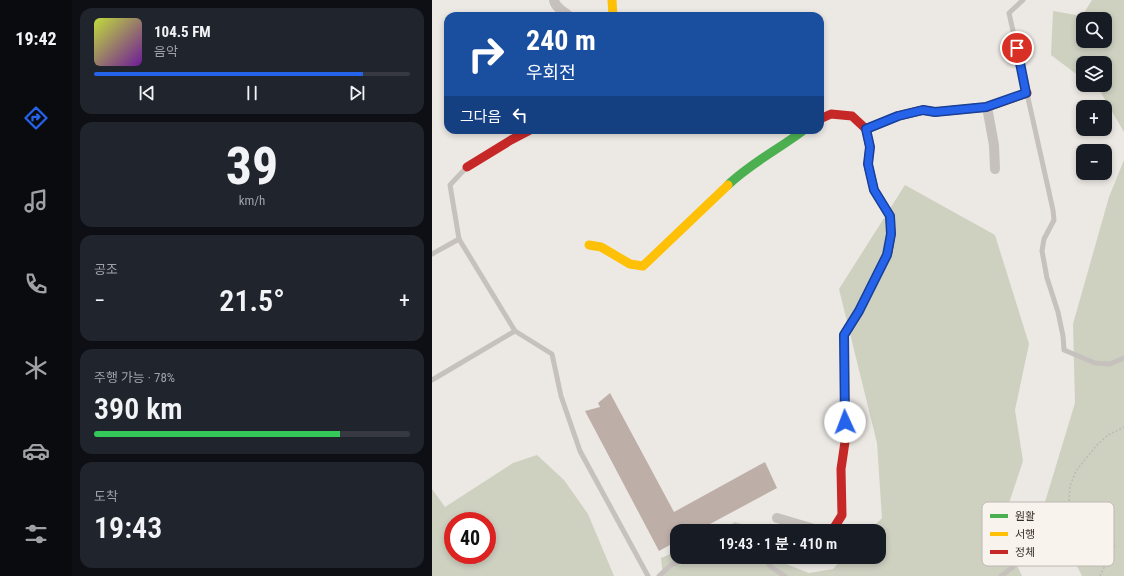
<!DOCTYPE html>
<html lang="ko">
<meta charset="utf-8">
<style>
body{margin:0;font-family:"Roboto Condensed","Noto Sans KR",sans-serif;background:#20242c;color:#f1f3f6;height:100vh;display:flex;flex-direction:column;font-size:15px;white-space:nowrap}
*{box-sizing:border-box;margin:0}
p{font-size:13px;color:#9ea1a6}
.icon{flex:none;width:22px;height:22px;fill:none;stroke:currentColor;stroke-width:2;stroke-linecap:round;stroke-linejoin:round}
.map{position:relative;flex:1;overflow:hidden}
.side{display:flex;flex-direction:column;gap:8px;padding:8px;background:#0d0f14;width:360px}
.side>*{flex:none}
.top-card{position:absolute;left:12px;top:12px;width:380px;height:122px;border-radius:12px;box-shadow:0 2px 6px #0003;background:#1a4fa0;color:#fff;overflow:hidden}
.controls{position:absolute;left:644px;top:12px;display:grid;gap:8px}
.controls a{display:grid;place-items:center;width:36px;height:36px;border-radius:8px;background:#171b24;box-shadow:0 2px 6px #0003;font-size:20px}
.speed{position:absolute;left:12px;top:512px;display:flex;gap:8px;font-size:20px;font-weight:700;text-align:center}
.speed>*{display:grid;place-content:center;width:52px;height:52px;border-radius:50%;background:#171b24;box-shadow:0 2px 6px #0003;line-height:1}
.speed .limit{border:6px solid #d22;background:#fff;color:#111}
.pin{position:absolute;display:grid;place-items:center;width:34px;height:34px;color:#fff;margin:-17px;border:2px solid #fff;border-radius:50%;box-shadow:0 1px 4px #0007}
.me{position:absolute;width:44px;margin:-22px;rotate:358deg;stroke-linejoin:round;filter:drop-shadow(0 0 3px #0008)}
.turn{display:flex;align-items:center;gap:14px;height:84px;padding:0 16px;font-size:18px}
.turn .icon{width:52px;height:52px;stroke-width:2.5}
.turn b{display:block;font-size:28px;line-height:34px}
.then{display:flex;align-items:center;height:38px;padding:0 16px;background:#0003;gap:8px;font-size:15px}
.big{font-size:30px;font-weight:600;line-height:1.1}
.side .widget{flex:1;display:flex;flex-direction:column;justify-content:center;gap:6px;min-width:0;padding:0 14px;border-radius:12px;background:#20242c}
.side .dial{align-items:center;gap:0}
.dial b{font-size:52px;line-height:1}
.song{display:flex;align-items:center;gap:12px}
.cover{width:48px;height:48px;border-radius:6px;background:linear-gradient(135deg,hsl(70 70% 55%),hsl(280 70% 35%))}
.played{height:4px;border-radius:2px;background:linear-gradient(90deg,#2563eb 85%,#363941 85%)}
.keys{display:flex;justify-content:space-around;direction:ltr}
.heat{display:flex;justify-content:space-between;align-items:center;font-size:22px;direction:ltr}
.charge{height:6px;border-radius:3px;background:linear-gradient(90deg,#34c759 78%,#363941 0)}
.trip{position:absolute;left:238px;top:524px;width:216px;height:40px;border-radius:12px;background:#171b24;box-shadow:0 2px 6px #0003;font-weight:600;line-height:40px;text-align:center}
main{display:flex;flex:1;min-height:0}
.tabs{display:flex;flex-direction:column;width:72px;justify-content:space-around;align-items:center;background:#090b0e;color:#9ea1a6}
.tabs .icon{width:28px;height:28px}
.tabs .active{color:#2563eb}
.tabs b{font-size:18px;color:#f1f3f6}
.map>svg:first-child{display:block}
</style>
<main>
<nav class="tabs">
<b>19:42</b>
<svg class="icon active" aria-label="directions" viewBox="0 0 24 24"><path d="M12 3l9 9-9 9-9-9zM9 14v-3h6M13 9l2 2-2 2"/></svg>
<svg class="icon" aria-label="music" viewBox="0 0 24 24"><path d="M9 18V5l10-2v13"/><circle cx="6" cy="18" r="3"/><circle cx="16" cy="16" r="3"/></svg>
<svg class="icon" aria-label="phone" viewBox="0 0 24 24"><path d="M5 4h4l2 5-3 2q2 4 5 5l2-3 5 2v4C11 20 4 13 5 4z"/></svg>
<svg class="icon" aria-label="climate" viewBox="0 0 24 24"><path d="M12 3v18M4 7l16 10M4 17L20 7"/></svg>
<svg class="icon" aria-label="car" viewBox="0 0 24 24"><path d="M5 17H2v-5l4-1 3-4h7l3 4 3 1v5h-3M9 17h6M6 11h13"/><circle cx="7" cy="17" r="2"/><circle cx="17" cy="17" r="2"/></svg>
<svg class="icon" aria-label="filters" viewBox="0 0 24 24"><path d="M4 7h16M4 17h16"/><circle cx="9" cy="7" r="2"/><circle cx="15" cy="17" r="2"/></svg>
</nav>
<section class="side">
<div class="widget">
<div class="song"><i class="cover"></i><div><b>104.5 FM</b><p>음악</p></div></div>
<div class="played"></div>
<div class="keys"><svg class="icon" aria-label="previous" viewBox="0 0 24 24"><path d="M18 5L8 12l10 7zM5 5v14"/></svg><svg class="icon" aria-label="pause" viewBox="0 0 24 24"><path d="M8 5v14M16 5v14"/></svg><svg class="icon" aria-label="next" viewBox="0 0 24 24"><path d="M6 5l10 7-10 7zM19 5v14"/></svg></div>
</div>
<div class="widget dial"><b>39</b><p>km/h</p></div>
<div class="widget"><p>공조</p>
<div class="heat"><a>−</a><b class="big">21.5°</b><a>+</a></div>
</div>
<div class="widget"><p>주행 가능 · 78%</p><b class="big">390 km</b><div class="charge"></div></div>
<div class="widget"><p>도착</p><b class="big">19:43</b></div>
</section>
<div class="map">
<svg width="692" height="576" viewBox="0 0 692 576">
<rect width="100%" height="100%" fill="#ece8e4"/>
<!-- green -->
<g fill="#ced1c0" fill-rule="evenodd">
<path d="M660 0H692V132L668 91 660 85H673V63H651V79L619 55 621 11 650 16ZM651 19H673V41H651Z"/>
<polygon points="692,160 692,576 650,576 613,502 643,403 641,324 677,197"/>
<polygon points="473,185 563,235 597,344 583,410 591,461 577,503 565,523 590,576 231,576 229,558 245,551 245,557 347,557 349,562 377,573 401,569 412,557 447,557 447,531 437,531 450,518 445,443 407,289"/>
<path d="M105 455 132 480 156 514 182 576H0V489L13 507 81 463ZM21 521H55V555H21Z"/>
<polygon points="303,522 333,531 285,531"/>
</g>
<!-- building -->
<polygon fill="#beaea8" points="178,393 242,512 333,462 345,488 265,531 245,531 245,541 227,551 153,411 168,407 166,403"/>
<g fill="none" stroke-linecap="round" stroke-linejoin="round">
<!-- path -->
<polyline stroke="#bfb9b5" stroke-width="1.5" stroke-dasharray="2 2" stroke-linecap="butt" points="668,576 683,545 677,535 651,519 643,512 637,502 638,486 644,471 664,446 676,435 692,427"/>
<!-- lane -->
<g stroke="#c6c1bc" stroke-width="5">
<polyline points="591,0 577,13 621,210 622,220 612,239 610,251 615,278 626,312 631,336 632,350 663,363 678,364 692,358"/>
<polyline points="34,168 18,185 27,239 83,331 120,354 129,396 148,451 216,576"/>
<polyline points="0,254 27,239"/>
<polyline points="0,380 83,331"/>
<polyline points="332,557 339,567 353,576"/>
<polyline points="227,576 239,565 255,557"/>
<polyline points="569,576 581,567"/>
</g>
<!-- street -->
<g stroke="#c6c1bc" stroke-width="10">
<path d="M122 0C123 7 131 11 137 16"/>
<polyline points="555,107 562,145 563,169"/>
<polyline points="345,518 389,531"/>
</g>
<!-- fast -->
<path stroke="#4caf50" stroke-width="9" d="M296 185C319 163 347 149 372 130"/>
<!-- slow -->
<g stroke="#ffc107" stroke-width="9">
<polyline points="180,0 181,16"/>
<polyline points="157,245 169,247 198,264 211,266 296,185"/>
<polyline points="413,405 412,335 427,311 455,255 456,252"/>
</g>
<!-- jam -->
<g stroke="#c62828" stroke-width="9">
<polyline points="388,119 399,114 420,116 434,129 438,147 436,164 442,190 458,216 459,234 456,252"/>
<polyline points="434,129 466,116 491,110 503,112 555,107 595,93"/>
<polyline points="35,167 79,140 98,130"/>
<polyline points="400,531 410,515 409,469 414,435 413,405"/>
</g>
</g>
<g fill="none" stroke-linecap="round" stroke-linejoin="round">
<defs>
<polyline id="route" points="413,422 412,335 427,311 455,255 459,234 458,216 442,190 436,164 438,147 434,129 466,116 491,110 503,112 554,107 594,93 585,48"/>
</defs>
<!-- route casing -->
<use href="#route" stroke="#184099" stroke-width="10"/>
<!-- route -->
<use href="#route" stroke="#2563eb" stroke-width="7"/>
</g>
<!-- legend -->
<rect x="550" y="502" width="132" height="64" rx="6" fill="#f8f3ec" stroke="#beb8b2" stroke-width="1"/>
<rect x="558" y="514" width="18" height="4" fill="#4caf50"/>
<rect x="558" y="532" width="18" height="4" fill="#ffc107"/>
<rect x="558" y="550" width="18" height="4" fill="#c62828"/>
<g font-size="11" fill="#372e2b">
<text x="583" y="520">원활</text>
<text x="583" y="538">서행</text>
<text x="583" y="556">정체</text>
</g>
</svg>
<div class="controls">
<a><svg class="icon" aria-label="search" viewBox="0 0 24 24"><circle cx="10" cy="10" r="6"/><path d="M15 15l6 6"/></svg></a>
<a><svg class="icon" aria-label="layers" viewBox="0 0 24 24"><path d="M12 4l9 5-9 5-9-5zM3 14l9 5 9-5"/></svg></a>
<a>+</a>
<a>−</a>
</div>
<div class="speed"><div class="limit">40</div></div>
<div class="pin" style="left:585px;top:48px;background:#d93025"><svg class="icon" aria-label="arrive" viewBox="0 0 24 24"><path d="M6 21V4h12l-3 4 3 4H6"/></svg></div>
<svg class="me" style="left:413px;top:422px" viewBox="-20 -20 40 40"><circle r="19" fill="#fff"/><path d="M0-13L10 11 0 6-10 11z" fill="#2563eb"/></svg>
<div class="trip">19:43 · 1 분 · 410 m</div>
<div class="top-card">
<div class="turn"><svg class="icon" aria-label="right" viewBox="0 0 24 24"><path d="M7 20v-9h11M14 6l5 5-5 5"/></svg><div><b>240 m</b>우회전</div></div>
<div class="then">그다음<svg class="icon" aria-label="left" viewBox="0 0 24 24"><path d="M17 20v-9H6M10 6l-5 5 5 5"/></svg></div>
</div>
</div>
</main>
